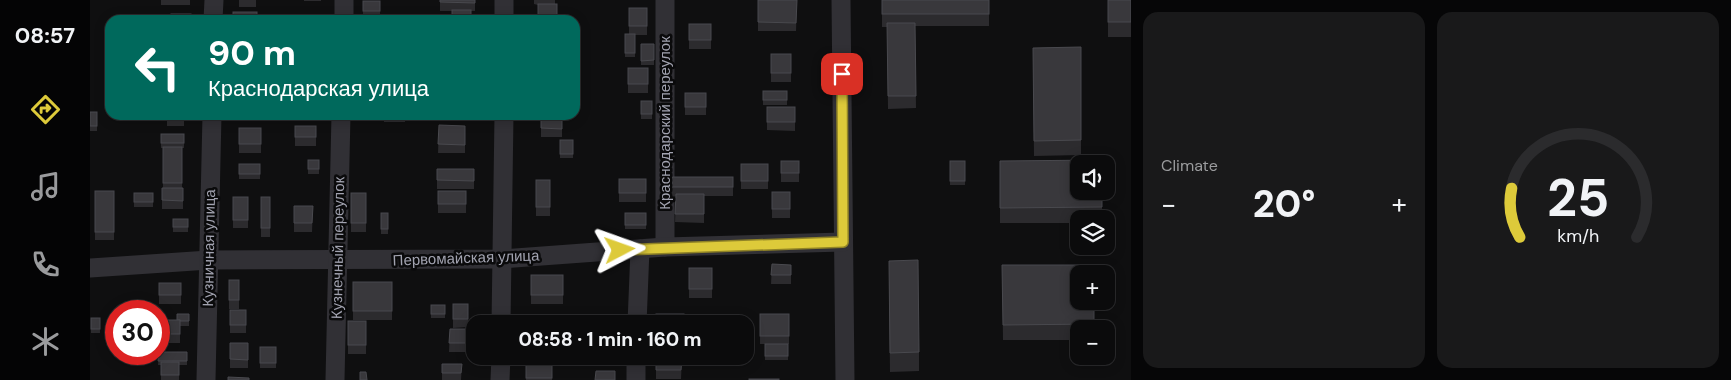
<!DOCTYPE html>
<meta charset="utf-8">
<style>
body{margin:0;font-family:"DM Sans",sans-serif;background:#19191a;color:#f1f3f6;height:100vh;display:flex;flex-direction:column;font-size:19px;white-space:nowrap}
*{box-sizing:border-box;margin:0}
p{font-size:16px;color:#9a9b9d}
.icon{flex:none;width:28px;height:28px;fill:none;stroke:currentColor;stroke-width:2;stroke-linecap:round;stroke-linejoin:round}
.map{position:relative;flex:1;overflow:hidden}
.sheet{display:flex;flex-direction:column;gap:12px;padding:12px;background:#060607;width:600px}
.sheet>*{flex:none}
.guide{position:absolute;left:15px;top:15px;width:475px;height:105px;border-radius:15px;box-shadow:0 2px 12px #0003,0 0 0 1px #2b2b2d;background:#00695c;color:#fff;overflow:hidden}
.buttons{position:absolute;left:980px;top:155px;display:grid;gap:10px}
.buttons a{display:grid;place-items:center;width:45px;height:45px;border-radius:10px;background:#0b0b0c;box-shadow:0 2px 12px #0003,0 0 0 1px #2b2b2d;font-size:25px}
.speed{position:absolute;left:15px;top:300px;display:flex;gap:10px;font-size:25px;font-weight:700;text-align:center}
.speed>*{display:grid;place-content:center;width:65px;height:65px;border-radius:50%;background:#0b0b0c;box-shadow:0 2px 12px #0003,0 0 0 1px #2b2b2d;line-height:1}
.speed .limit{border:8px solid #d22;background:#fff;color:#111}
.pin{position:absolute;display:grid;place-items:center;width:42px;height:42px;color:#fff;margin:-21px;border-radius:10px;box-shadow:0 2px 8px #0006}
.me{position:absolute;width:55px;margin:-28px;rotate:86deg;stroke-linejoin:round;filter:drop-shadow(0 0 4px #0008)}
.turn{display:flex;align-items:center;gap:18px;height:105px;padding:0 20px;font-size:22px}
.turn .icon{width:65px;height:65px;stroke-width:2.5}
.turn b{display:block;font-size:35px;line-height:42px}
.big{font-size:38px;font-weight:800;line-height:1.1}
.sheet .widget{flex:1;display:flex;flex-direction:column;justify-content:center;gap:8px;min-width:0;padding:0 18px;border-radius:15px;background:#19191a}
.sheet .dial{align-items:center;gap:0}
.dial svg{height:130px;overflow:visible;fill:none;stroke:#2b2b2d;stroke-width:7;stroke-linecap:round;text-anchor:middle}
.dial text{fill:#f1f3f6;stroke:none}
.heat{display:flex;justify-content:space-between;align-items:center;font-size:28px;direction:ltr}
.sheet .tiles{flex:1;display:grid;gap:12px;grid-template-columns:repeat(2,1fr)}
.trip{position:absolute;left:376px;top:315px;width:288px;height:50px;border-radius:15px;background:#0b0b0c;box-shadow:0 2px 12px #0003,0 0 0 1px #2b2b2d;font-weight:800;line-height:50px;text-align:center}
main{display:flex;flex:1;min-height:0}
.tabs{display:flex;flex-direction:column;width:90px;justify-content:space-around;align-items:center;background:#040405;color:#9a9b9d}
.tabs .icon{width:35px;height:35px}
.tabs .on{color:#ddca3a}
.tabs b{font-size:22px;color:#f1f3f6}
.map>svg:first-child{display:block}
</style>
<main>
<nav class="tabs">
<b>08:57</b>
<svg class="icon on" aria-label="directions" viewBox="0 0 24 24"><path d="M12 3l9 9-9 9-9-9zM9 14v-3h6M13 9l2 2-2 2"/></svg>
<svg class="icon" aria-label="music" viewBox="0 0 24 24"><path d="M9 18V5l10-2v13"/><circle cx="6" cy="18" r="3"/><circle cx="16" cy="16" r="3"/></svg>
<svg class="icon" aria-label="phone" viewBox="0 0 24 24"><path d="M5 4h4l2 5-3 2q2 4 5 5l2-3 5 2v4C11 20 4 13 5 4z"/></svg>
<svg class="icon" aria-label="climate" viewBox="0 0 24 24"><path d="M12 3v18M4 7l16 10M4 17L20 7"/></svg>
</nav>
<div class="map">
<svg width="1041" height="380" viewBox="0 0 1041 380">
<rect width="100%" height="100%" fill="#0f0f10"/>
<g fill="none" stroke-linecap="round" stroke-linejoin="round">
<!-- minor -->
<g stroke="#313035" stroke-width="19">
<polyline points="751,0 755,380"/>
<polyline points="123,20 124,0"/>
<polyline points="254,20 254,0"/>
<polyline points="414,20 414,0"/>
<polyline points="575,247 575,0"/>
<polyline points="0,268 119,260 412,259 575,247 753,242"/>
<polyline points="411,324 414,115"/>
<polyline points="547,324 550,249"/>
<polyline points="116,380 122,115"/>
<polyline points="245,380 251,115"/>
<polyline points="410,380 411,356"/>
<polyline points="546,380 546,356"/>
</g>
</g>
<!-- wall -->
<g fill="#2c2b2e">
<rect x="71" y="0" width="29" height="5"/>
<rect x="149" y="0" width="17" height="7"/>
<rect x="214" y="0" width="17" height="1"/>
<rect x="350" y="0" width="35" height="11"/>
<polygon points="444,0 465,0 465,4 467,4 467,20 448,20 448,5 444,4"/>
<polygon points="668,0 707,0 706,31 668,31"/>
<polygon points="792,0 899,0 899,26 825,26 826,108 798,109 797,27 792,27"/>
<rect x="1018" y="0" width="23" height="37"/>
<polygon points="273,1 290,1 290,16 273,15"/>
<polygon points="539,8 557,8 557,35 545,35 545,57 535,57 535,34 539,34"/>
<rect x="599" y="24" width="22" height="25"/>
<rect x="551" y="44" width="13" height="21"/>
<polygon points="991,47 991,155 944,156 943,48"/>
<rect x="681" y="54" width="20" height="28"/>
<rect x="538" y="68" width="20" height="25"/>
<rect x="673" y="91" width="24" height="14"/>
<rect x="595" y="93" width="21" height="22"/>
<rect x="551" y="101" width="11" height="18"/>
<polygon points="677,107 705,107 705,131 677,130"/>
<rect x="0" y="112" width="7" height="19"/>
<rect x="77" y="115" width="17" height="11"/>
<rect x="216" y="115" width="17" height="3"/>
<rect x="294" y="115" width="21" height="7"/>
<rect x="451" y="115" width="21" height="22"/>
<polygon points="349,125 375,126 375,153 348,153"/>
<rect x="205" y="126" width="21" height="20"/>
<rect x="149" y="128" width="22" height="25"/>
<polygon points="71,134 94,134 94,148 92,148 92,188 93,188 93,209 72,209 72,188 73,188 73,148 71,148"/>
<rect x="470" y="140" width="13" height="18"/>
<rect x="218" y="160" width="11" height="14"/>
<rect x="691" y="161" width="18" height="21"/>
<rect x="860" y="161" width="15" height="24"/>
<polygon points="910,161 1012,191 1012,219 989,219 989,223 910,223"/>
<rect x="149" y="164" width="21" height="15"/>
<rect x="651" y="164" width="27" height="25"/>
<rect x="347" y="169" width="37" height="20"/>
<polygon points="582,177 643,177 643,196 614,196 614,223 585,222 586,196 582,196"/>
<rect x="529" y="179" width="27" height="23"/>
<rect x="446" y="180" width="14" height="36"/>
<rect x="5" y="191" width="19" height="49"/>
<rect x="348" y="191" width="28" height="22"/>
<rect x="682" y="192" width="18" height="26"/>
<rect x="44" y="193" width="19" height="14"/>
<rect x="261" y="193" width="15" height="39"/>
<rect x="143" y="197" width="15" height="31"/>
<rect x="171" y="197" width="9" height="40"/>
<polygon points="204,206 223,206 222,232 204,232"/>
<rect x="291" y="213" width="7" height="21"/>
<rect x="535" y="213" width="21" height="16"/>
<rect x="83" y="219" width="15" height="13"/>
<polygon points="682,264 701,265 701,284 681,284"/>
<polygon points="912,265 1004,301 1004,329 989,329 989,340 913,340"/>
<rect x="599" y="268" width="23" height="30"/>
<rect x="441" y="275" width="32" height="29"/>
<rect x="139" y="280" width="10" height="29"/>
<polygon points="799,280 829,352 829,371 800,372"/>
<rect x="263" y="282" width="39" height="38"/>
<rect x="69" y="283" width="22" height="21"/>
<polygon points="363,304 378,304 378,327 363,328"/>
<rect x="341" y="305" width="14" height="13"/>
<rect x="140" y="310" width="16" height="23"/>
<polygon points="99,314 99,326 90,326 90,343 69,343 69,320 87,320"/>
<polygon points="670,314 699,314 699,344 678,344 698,344 698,360 675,360 675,344 670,344"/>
<rect x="1" y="318" width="9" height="15"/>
<rect x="258" y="321" width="18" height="33"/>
<polygon points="360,329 378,329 378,352 359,352"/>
<rect x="140" y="343" width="18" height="25"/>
<rect x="170" y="347" width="16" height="21"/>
<polygon points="69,352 97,352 97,365 89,365 89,380 71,380 71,365 68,365"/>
<polygon points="566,358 592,358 591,379 566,379"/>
<rect x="436" y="362" width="26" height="18"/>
<polygon points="352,364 372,364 371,380 352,380"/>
</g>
<!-- building -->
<g fill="#39383c" stroke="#49494e">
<polygon points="350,0 385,0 385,3 350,2"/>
<polygon points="668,0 707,0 706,23 668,22"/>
<rect x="792" y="0" width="107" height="14"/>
<rect x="1018" y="0" width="23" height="22"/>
<rect x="273" y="1" width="17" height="10"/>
<rect x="448" y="4" width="19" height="12"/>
<rect x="539" y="8" width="18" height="18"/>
<rect x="362" y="10" width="19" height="10"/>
<rect x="143" y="12" width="24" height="8"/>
<rect x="81" y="14" width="20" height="6"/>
<rect x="264" y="15" width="17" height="5"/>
<rect x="322" y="18" width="22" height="2"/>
<polygon points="797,23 825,23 826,96 798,96"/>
<rect x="599" y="24" width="22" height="16"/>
<rect x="535" y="34" width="10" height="19"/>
<polygon points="551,44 564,44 564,60 551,61"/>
<polygon points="991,47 991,140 944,141 943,48"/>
<rect x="681" y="54" width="20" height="19"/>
<rect x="538" y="68" width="20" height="16"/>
<rect x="673" y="91" width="24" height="9"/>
<rect x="595" y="93" width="21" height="14"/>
<rect x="551" y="101" width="11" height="13"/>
<rect x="677" y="107" width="28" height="15"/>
<rect x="0" y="112" width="7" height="14"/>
<rect x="77" y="115" width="17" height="3"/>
<rect x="294" y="115" width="21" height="2"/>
<polygon points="451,115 472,115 472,129 451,128"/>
<polygon points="349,125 375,126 375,145 348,144"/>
<rect x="205" y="126" width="21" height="11"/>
<rect x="149" y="128" width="22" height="16"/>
<rect x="71" y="134" width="23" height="9"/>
<rect x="470" y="140" width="13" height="14"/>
<rect x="73" y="147" width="19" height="36"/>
<rect x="218" y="160" width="11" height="9"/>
<polygon points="1012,160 1012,164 989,164 989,191 1012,191 1012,207 910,208 910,161"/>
<rect x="691" y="161" width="18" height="12"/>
<rect x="860" y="161" width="15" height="20"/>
<rect x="149" y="164" width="21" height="10"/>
<rect x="651" y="164" width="27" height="17"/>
<polygon points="347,169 384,169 384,181 347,180"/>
<rect x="582" y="177" width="61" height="10"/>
<rect x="529" y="179" width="27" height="14"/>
<rect x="446" y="180" width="14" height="27"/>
<polygon points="72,188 93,188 93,201 72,200"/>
<rect x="5" y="191" width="19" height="41"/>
<rect x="348" y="191" width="28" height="13"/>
<rect x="682" y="192" width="18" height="17"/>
<rect x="44" y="193" width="19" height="9"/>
<rect x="261" y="193" width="15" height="30"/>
<polygon points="586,194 614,194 614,214 585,214"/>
<rect x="143" y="197" width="15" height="23"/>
<rect x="171" y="197" width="9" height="31"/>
<polygon points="204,206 223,206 222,223 204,223"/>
<rect x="291" y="213" width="7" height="16"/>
<rect x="535" y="213" width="21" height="12"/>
<rect x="83" y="219" width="15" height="8"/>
<polygon points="828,260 829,352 800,353 799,261"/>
<polygon points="682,264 701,265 701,275 681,275"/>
<polygon points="912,265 1003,265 1003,274 989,274 989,301 1004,301 1004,324 913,325"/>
<rect x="599" y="268" width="23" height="21"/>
<rect x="441" y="275" width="32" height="20"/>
<rect x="139" y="280" width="10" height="20"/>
<rect x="263" y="282" width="39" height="29"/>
<rect x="69" y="283" width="22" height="12"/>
<rect x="363" y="304" width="15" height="15"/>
<rect x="341" y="305" width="14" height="9"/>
<rect x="140" y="310" width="16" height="15"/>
<polygon points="87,314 99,314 99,321 90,321 90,320 87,320"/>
<rect x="566" y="314" width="28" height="10"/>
<rect x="670" y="314" width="29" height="22"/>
<rect x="1" y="318" width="9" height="11"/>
<rect x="443" y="318" width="28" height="6"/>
<rect x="69" y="320" width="21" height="14"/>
<rect x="258" y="321" width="18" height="24"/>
<polygon points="360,329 378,329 378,343 359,343"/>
<polygon points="140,343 158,343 158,360 140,359"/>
<rect x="675" y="344" width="23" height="12"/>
<rect x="170" y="347" width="16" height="16"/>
<polygon points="69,352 97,352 97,361 68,361"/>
<polygon points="566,358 592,358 591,370 566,370"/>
<rect x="71" y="362" width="18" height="13"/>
<rect x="436" y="362" width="26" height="16"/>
<polygon points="352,364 372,364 371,373 352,373"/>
<polygon points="506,371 525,371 525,380 505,380"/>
<polygon points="270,372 276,372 277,380 270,380"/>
<polygon points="138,377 159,378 159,380 138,380"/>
<rect x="659" y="379" width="30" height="1"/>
</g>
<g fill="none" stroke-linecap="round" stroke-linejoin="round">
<defs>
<polyline id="route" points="530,250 753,242 752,74"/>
</defs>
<!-- route casing -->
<use href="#route" stroke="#908326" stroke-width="12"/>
<!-- route -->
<use href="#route" stroke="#ddca3a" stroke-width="9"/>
</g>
<g text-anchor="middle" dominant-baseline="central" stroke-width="5" stroke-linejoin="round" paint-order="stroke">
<!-- street labels -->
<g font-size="15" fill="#a2a3b0" stroke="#0a0a0b">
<text transform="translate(575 123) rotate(-90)">Краснодарский переулок</text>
<text transform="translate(119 248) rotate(-89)">Кузничная улица</text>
<text transform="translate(248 248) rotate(-89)">Кузнечный переулок</text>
<text transform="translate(376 258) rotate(-2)">Первомайская улица</text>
</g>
</g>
</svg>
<div class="buttons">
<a><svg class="icon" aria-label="sound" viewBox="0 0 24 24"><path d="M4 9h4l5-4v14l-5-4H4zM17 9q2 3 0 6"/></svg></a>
<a><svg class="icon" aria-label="layers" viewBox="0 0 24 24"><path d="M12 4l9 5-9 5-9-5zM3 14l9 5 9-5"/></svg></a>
<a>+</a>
<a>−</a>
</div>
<div class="speed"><div class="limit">30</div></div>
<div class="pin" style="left:752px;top:74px;background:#d93025"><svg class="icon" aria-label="arrive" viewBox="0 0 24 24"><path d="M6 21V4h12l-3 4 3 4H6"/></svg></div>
<svg class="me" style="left:530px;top:250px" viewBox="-20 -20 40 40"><path d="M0-17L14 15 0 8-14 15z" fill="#ddca3a" stroke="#fff" stroke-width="4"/></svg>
<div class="trip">08:58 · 1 min · 160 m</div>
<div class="guide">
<div class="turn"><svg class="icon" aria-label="left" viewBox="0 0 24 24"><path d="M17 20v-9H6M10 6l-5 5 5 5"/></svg><div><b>90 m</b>Краснодарская улица</div></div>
</div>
</div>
<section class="sheet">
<div class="tiles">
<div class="widget"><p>Climate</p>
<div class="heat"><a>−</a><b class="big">20°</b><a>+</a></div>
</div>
<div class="widget dial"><svg viewBox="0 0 100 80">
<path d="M14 69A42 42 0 1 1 86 69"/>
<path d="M14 69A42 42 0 0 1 9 39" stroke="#ddca3a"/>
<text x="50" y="56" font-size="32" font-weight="700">25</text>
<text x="50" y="72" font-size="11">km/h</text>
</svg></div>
</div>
</section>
</main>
